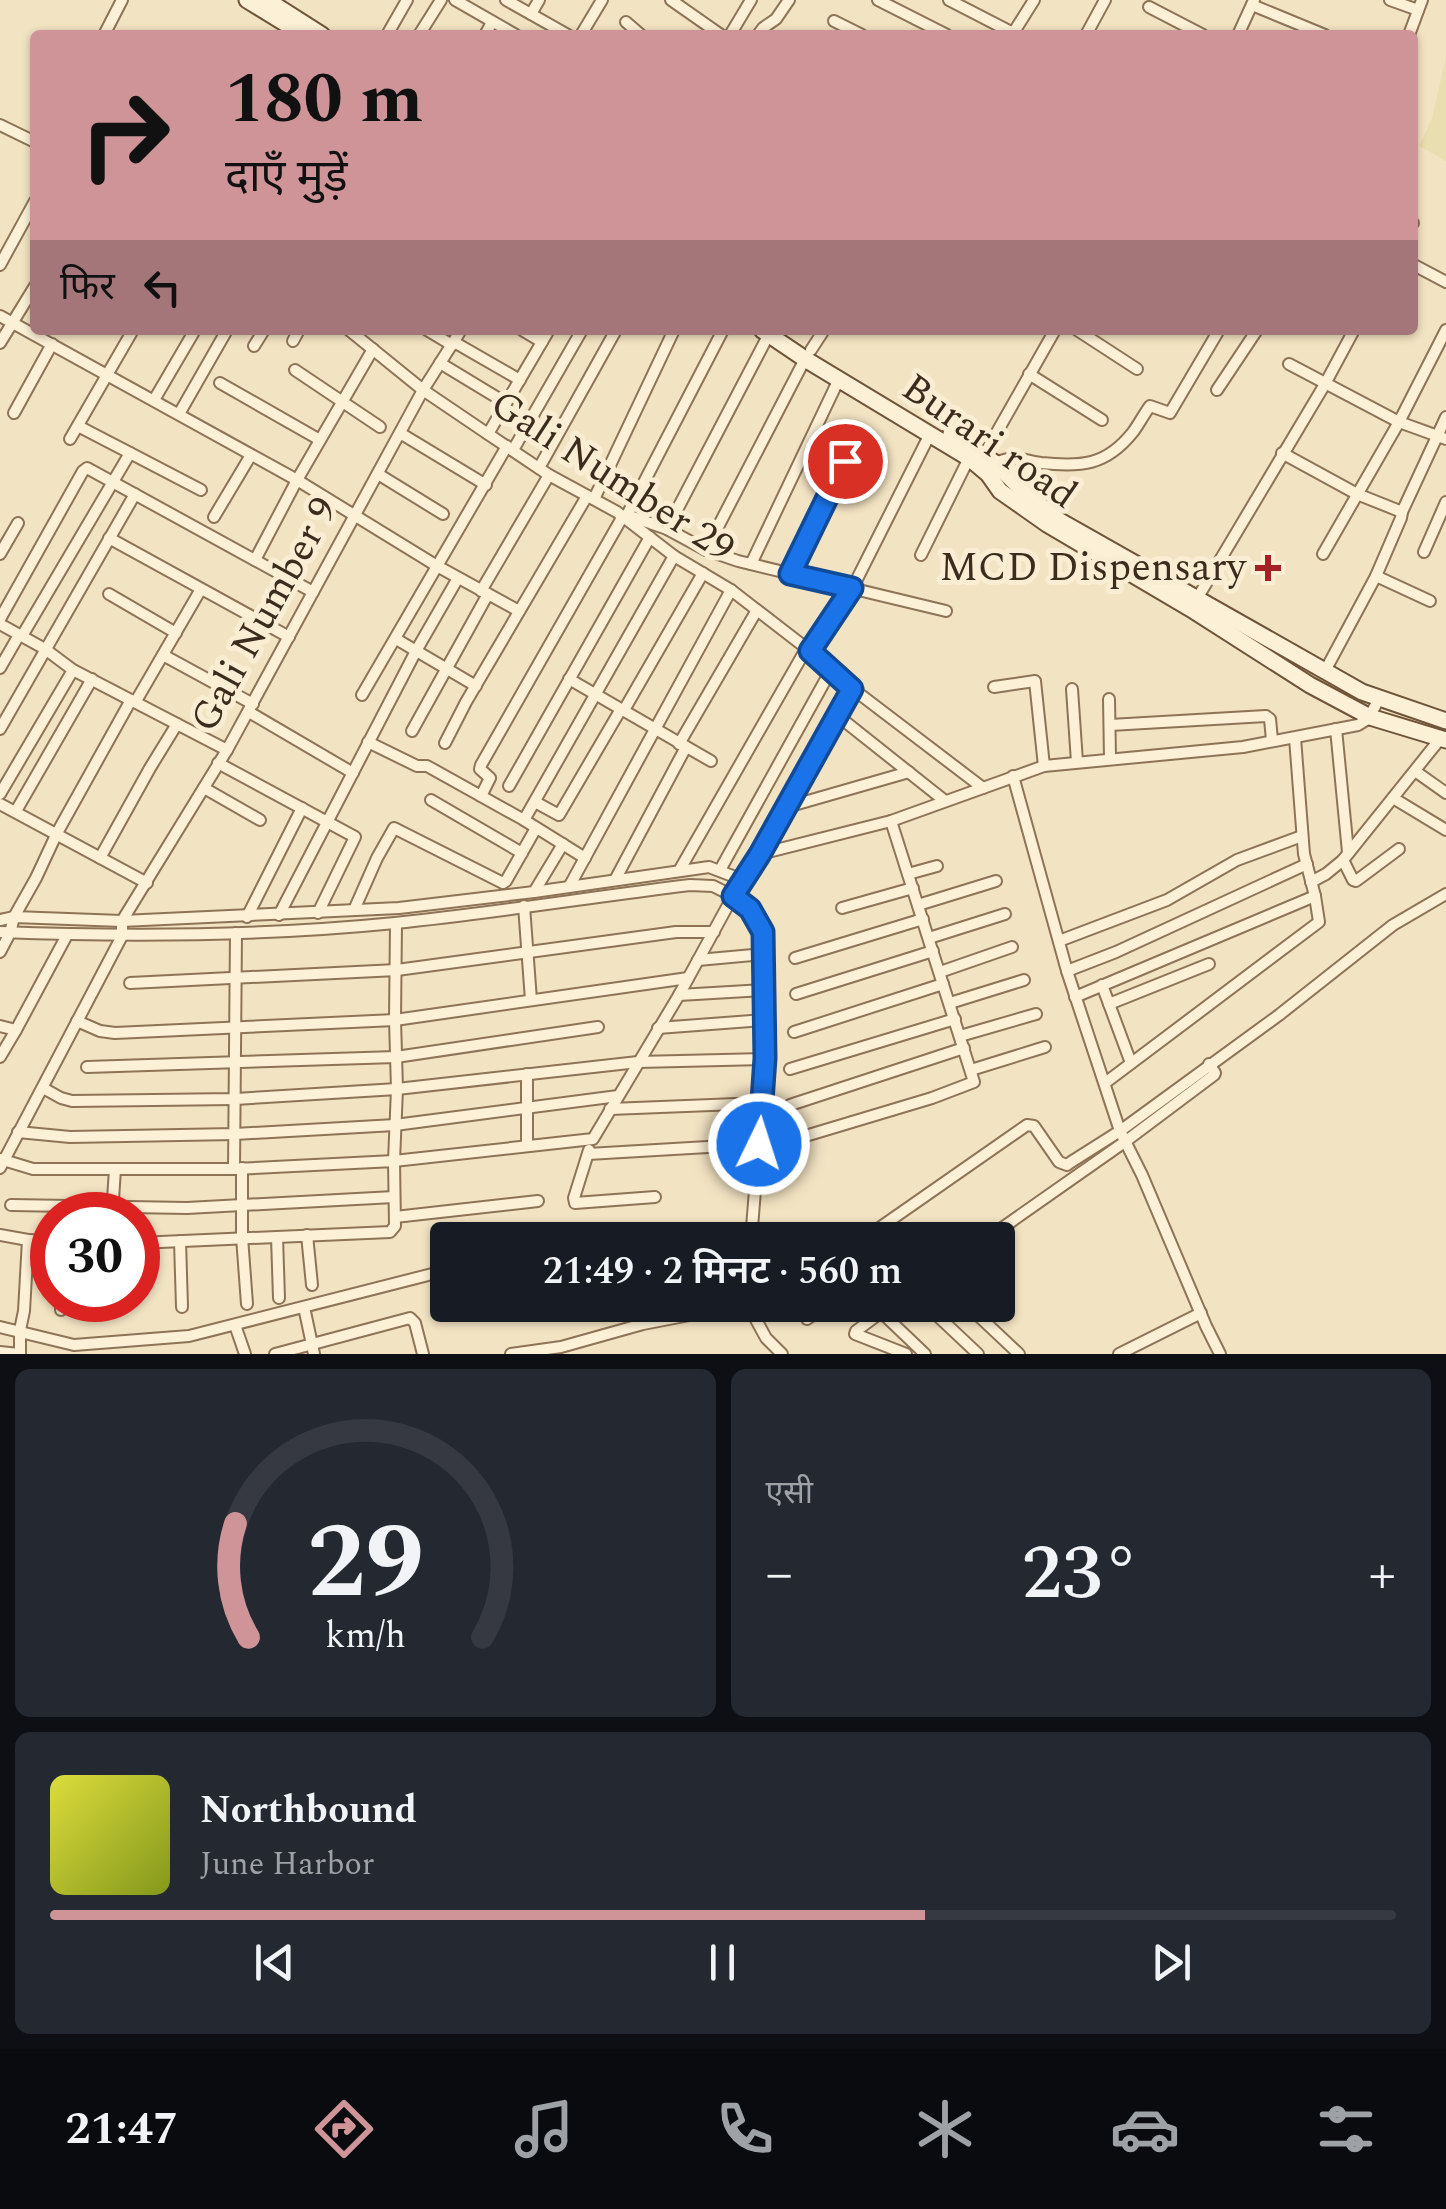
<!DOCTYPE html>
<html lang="hi">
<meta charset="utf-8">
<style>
body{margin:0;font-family:Spectral,"Noto Sans Devanagari",serif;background:#242831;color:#f1f3f6;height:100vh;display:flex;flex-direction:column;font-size:38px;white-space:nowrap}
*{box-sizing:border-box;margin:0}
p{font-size:32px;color:#9ea1a6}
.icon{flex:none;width:55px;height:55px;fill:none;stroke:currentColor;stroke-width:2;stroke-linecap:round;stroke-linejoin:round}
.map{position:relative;height:1354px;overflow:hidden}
.details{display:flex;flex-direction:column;gap:15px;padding:15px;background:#0d0f14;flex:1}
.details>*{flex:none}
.guide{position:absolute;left:30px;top:30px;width:1388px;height:305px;border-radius:10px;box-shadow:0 2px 8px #0004;background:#ce9498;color:#111;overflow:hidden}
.speed{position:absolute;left:30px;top:1192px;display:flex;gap:20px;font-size:50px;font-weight:700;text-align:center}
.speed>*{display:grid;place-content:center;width:130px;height:130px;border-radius:50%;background:#171b24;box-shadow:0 2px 8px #0004;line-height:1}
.speed .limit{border:15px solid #d22;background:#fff;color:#111}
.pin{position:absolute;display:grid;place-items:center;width:85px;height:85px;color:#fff;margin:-42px;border:5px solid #fff;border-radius:50%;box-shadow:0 2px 10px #0007}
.me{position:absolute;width:110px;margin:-55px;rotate:4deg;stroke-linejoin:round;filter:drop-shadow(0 0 8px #0008)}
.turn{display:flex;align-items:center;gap:35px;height:210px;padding:0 30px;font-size:45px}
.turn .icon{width:130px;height:130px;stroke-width:2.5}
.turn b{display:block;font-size:70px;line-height:85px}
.then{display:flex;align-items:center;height:95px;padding:0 30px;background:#0003;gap:20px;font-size:38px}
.big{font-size:75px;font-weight:600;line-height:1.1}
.details .tile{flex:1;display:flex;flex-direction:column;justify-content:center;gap:15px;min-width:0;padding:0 35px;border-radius:15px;background:#242831}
.details .dial{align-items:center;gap:0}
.dial svg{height:260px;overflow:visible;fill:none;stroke:#363941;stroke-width:7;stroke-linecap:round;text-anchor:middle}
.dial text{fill:#f1f3f6;stroke:none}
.song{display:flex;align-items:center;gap:30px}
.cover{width:120px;height:120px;border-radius:15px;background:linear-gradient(135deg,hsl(60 70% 55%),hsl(70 70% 35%))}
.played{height:10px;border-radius:5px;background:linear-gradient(90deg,#ce9498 65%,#363941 65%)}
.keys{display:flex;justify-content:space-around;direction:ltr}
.heat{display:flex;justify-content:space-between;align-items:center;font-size:55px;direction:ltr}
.details .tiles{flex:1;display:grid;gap:15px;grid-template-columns:1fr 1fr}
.tile:last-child{grid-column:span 2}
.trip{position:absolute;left:430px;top:1222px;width:585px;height:100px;border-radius:10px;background:#171b24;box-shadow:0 2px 8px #0004;font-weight:600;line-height:100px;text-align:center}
.menu{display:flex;height:160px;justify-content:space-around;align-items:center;background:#090b0e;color:#9ea1a6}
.menu .icon{width:70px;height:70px}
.menu .on{color:#ce9498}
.menu b{font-size:45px;color:#f1f3f6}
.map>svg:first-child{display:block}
</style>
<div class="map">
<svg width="1446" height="1354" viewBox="0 0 1446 1354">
<rect width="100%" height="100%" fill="#f2e3c2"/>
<!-- farmland -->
<polygon fill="#e9deaf" points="1446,57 1446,161 1419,146 1432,119"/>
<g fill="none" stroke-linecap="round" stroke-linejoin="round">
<defs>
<g id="street">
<polyline points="455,0 516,35"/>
<polyline points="506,0 568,35"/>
<polyline points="671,0 721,35"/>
<polyline points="878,0 947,35"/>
<polyline points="949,0 1013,33"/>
<polyline points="1390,0 1418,10"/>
<polyline points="1252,5 1325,35"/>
<polyline points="1149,7 1203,35"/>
<polyline points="531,14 539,0"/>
<polyline points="834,21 862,35"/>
<polyline points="626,22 641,35"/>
<polyline points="104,35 122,0"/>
<polyline points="387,35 407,0"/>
<polyline points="419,35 441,0"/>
<polyline points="485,35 492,22"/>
<polyline points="581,35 602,0"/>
<polyline points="730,35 751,0"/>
<polyline points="758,35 763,28 776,19 789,0"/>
<polyline points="1012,35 1034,0"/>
<polyline points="1086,35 1105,0"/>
<polyline points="1238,35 1254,0"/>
<polyline points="1409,35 1422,0"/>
<polyline points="0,125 35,142"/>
<polyline points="1412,223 1413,223"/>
<polyline points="1412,264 1446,282"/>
<polyline points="0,265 35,201"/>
<polyline points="0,316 297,480 437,566 519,611"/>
<polyline points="349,330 423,390 488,434 549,475 617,512 674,556 731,590 810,651 853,689 983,788"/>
<polyline points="427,330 452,345"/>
<polyline points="522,330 542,342"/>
<polyline points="1077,330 1137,369"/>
<polyline points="293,341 299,330"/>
<polyline points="454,342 520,380"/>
<polyline points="0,343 35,286"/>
<polyline points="254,346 264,330"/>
<polyline points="811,350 824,330"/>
<polyline points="440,363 506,403"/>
<polyline points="1289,364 1399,422 1446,330"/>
<polyline points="295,370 380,427"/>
<polyline points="1029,374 1102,420"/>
<polyline points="220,383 320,440"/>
<polyline points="1217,390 1257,330"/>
<polyline points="154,400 195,330"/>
<polyline points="14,413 52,344"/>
<polyline points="179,414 227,330"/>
<polyline points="400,433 486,485"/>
<polyline points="488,434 549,330"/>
<polyline points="70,439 133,330"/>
<polyline points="513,450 582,330"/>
<polyline points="130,453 201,490"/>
<polyline points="1282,453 1357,494 1402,512"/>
<polyline points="984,455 1055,330"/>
<path d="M995 463C1018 454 1019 460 1041 463 1081 467 1106 466 1133 432 1139 424 1144 414 1150 406L1170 413 1219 330"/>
<polyline points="539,468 616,330"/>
<polyline points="378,474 443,514"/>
<polyline points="594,499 674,330"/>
<polyline points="627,515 667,529 706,550 738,561 946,611"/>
<polyline points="627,515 723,330"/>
<polyline points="214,517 251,455"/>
<polyline points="667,529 769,334"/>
<polyline points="109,538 289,637"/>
<polyline points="706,550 805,359"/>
<polyline points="1424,552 1446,502"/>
<polyline points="0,554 18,523"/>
<polyline points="1323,554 1399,422 1446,439"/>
<polyline points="921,555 969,458"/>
<polyline points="255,560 297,480 373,349"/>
<polyline points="751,564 839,379"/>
<polyline points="789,574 845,461"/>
<polyline points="1376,576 1430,601"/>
<polyline points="481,591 549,475"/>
<polyline points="109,594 176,633"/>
<polyline points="1198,597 1325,384 1354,330"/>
<polyline points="0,619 83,471 87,468 313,592"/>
<polyline points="0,624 45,649 73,670 227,750"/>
<polyline points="22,636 130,453 78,426"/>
<polyline points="396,639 476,686"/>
<polyline points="810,651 852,589 930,434"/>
<polyline points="163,655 253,704"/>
<polyline points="0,668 19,635"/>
<polyline points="1325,671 1376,576 1401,518 1402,512 1446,417"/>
<polyline points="569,679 711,761"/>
<polyline points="994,687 1035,681 1044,766"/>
<polyline points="1072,689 1077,762"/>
<polyline points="362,695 507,446"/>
<polyline points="1109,699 1110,758"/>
<polyline points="136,701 201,589"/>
<polyline points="624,710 703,573"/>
<polyline points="249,712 353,773"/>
<polyline points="838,716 945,801"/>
<polyline points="1110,725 1266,716 1270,719 1272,740"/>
<polyline points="0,729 135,494"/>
<polyline points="1336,729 1348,852"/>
<polyline points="412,731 488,594"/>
<polyline points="368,742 417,766 427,766 524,820"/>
<polyline points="445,743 466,702 587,496"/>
<polyline points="679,744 757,610"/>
<polyline points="218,763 355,837 318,913"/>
<polyline points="1415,771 1446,793"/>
<polyline points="1013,776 1067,971 1120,1131 1142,1175 1206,1326 1220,1354"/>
<polyline points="509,786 650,537"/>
<polyline points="204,788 260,820"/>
<polyline points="0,794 73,670"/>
<polyline points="481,796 490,778 480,769 481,765 623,516"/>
<polyline points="1393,798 1446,830"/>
<polyline points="431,800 522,853"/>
<polyline points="535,802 559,815 621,709"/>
<polyline points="0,804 147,883"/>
<polyline points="787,807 909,772"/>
<polyline points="16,811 92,679"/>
<polyline points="760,854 853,689"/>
<polyline points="100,858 150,768 177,724"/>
<polyline points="585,858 524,820 674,556"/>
<polyline points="1343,860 1353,880 1356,881 1399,849"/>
<polyline points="720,870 831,670"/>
<polyline points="679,871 806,649"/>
<polyline points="908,874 937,866"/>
<polyline points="615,880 686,747"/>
<polyline points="1311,882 1326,874 1343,860 1440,739"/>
<polyline points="569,887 731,590"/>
<polyline points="534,892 563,844"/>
<polyline points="918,905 996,881"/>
<polyline points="524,906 531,1000"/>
<polyline points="842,908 913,888"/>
<polyline points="354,910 377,858 394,828 503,883 506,881 536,828"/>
<polyline points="279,915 416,651 458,578"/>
<polyline points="247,917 302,808"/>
<polyline points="0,920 14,917 122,921 399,908 534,892 709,867 743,880"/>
<polyline points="396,923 395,1020 397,1089 394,1161 593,1139 679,995 733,896 750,909 763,931 765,1066 751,1240"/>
<path d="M0 932C132 937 264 936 395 923 494 913 591 897 690 885L713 886 733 896 760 854 891 821 1044 766 1243 747 1358 725 1368 719 1379 699"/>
<polyline points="929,938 1005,914"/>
<polyline points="1059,941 1167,900 1237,860 1302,836"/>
<polyline points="0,952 10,933 14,917 36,878 57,833 131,700"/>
<polyline points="795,958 923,919"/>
<polyline points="698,960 764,954"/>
<polyline points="1067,971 1116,952 1307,864"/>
<polyline points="940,972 1012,947"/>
<polyline points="130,983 397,970 676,932 714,932"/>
<polyline points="1102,985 1131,1063"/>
<polyline points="796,994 933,951"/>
<polyline points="679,995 764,990"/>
<polyline points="1075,997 1315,896"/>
<polyline points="950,1003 1024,980"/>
<polyline points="1109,1004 1209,964"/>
<polyline points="77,1021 100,1031 115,1033 395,1020 688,978"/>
<polyline points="0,1026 16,1030 67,935"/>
<polyline points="658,1028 765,1020"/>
<polyline points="794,1032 943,984"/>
<polyline points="960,1036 1036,1014"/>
<polyline points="0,1057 16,1030"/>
<polyline points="87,1067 396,1057 598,1027"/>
<polyline points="790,1069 955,1019"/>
<polyline points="971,1070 1045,1047"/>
<polyline points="1105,1083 1319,922 1315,896 1304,854 1295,738"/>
<polyline points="43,1088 61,1098 72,1101 235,1099 397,1089 638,1062 765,1059"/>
<polyline points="790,1105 964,1048"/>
<polyline points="610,1109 762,1103"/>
<polyline points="18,1132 70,1137 235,1134 395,1125 618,1096"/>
<polyline points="782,1143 932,1098 974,1082 891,821"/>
<polyline points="527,1146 527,1074"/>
<polyline points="589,1150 574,1198 575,1203 655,1197"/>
<polyline points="588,1154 759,1144"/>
<polyline points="0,1159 33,1169 234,1169 394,1161 395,1226 390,1232 138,1243"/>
<polyline points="0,1168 122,936 122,921 227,750 423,390 461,330"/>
<polyline points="242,1168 242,1237 247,1304"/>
<polyline points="234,1169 236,933"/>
<polyline points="11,1205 187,1208 394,1197"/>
<polyline points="112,1215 115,1169"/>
<polyline points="395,1217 538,1201"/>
<polyline points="884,1227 892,1240"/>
<polyline points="0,1235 28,1240 24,1311 20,1330 20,1354"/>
<polyline points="307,1235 312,1285"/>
<polyline points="277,1237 279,1298"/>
<polyline points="28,1240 52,1241"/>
<polyline points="560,1240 643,1230"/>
<polyline points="862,1240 1027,1125 1034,1126 1059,1162 1067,1165 1071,1162 1120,1131 1279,1015 1393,925 1446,894"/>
<polyline points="985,1240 1126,1141 1214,1075 1215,1073 1209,1064"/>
<polyline points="180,1241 182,1307"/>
<polyline points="748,1305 766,1338 782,1354"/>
<polyline points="891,1305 856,1331 855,1334 906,1354"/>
<polyline points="926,1305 978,1354"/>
<polyline points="967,1305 1019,1354"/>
<polyline points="304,1307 314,1354"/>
<polyline points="112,1309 112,1300"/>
<polyline points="61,1310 61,1300"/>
<polyline points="881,1312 925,1354"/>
<polyline points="807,1319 828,1305"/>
<polyline points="235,1325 245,1354"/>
<polyline points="0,1327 74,1345 189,1336 448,1270"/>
<polyline points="0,1352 19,1354"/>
<polyline points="275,1354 410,1318 415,1323 423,1354"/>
<polyline points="511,1354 561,1347 643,1324 741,1305"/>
<polyline points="1119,1354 1201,1313"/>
</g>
<g id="secondary">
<polyline points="247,0 304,35"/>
<polyline points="267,0 322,35"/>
<polyline points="762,330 805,359 969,458 988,474 1000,491 1047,524 1191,609 1310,685 1370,717 1446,740"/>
<polyline points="951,434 995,463 1026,494 1060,521 1362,692 1446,721"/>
</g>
</defs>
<!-- street casing -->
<use href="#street" stroke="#8e7357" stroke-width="14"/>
<!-- secondary casing -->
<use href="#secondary" stroke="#70543a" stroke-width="19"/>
<!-- street -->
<use href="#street" stroke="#fcf0d6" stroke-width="10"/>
<!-- secondary -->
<use href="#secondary" stroke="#fcf0d6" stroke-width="15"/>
</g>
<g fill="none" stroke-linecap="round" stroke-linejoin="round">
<defs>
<polyline id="route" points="759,1144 765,1058 763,932 750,909 733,896 760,854 852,689 810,651 852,588 790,574 845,461"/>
</defs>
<!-- route casing -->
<use href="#route" stroke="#114b97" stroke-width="25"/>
<!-- route -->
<use href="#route" stroke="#1a73e8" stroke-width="18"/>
</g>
<!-- markers -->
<path fill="#a32124" stroke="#f9edd3" stroke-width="4" d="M1263 553h10v10h10v10h-10v10h-10v-10h-10v-10h10z"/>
<g text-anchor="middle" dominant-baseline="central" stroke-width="10" stroke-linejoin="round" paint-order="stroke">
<!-- street labels -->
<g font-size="40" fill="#3c2c1d" stroke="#f9edd3">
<text transform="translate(989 442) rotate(35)">Burari road</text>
<text transform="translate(612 477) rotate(33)">Gali Number 29</text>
<text transform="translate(265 615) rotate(-61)">Gali Number 9</text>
</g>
<!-- poi labels -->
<g font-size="40" fill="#3c2c1d" stroke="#f9edd3" text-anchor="end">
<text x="1246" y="568">MCD Dispensary</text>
</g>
</g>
</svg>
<div class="speed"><div class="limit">30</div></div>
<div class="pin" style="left:845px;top:461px;background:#d93025"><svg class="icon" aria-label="arrive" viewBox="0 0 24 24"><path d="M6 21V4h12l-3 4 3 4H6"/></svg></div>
<svg class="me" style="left:759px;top:1144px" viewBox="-20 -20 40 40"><circle r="17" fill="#1a73e8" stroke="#fff" stroke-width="3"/><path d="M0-11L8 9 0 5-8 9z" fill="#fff"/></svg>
<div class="trip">21:49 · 2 मिनट · 560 m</div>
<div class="guide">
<div class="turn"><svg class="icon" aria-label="right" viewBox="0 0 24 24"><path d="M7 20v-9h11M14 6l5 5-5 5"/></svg><div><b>180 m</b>दाएँ मुड़ें</div></div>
<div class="then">फिर<svg class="icon" aria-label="left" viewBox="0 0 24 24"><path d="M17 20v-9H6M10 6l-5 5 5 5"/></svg></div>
</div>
</div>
<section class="details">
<div class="tiles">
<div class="tile dial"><svg viewBox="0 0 100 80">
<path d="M14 69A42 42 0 1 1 86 69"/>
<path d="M14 69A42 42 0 0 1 10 34" stroke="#ce9498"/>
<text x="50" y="56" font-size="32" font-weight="700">29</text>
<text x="50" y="72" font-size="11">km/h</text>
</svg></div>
<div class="tile"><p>एसी</p>
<div class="heat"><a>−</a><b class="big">23°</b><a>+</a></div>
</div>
<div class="tile">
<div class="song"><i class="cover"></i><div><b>Northbound</b><p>June Harbor</p></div></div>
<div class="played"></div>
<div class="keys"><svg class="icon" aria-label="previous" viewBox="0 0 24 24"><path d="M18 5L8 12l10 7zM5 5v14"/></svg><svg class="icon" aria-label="pause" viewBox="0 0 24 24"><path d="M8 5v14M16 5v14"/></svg><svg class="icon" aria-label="next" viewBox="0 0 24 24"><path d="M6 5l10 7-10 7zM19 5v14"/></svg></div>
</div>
</div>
</section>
<nav class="menu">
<b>21:47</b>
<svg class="icon on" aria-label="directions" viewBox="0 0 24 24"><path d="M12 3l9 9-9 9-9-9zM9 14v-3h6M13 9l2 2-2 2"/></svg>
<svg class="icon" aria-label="music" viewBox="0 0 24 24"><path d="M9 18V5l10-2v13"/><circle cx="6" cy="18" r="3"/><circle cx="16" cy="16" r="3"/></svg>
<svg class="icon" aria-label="phone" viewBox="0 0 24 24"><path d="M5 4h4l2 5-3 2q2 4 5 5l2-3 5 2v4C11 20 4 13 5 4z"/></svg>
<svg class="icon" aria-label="climate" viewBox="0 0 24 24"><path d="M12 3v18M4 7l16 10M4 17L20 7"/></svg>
<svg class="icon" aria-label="car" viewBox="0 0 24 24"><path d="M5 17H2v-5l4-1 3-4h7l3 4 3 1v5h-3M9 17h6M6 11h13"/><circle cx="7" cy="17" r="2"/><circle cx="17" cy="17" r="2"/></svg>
<svg class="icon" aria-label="filters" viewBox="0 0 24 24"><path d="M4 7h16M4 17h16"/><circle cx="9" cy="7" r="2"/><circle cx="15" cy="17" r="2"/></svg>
</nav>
